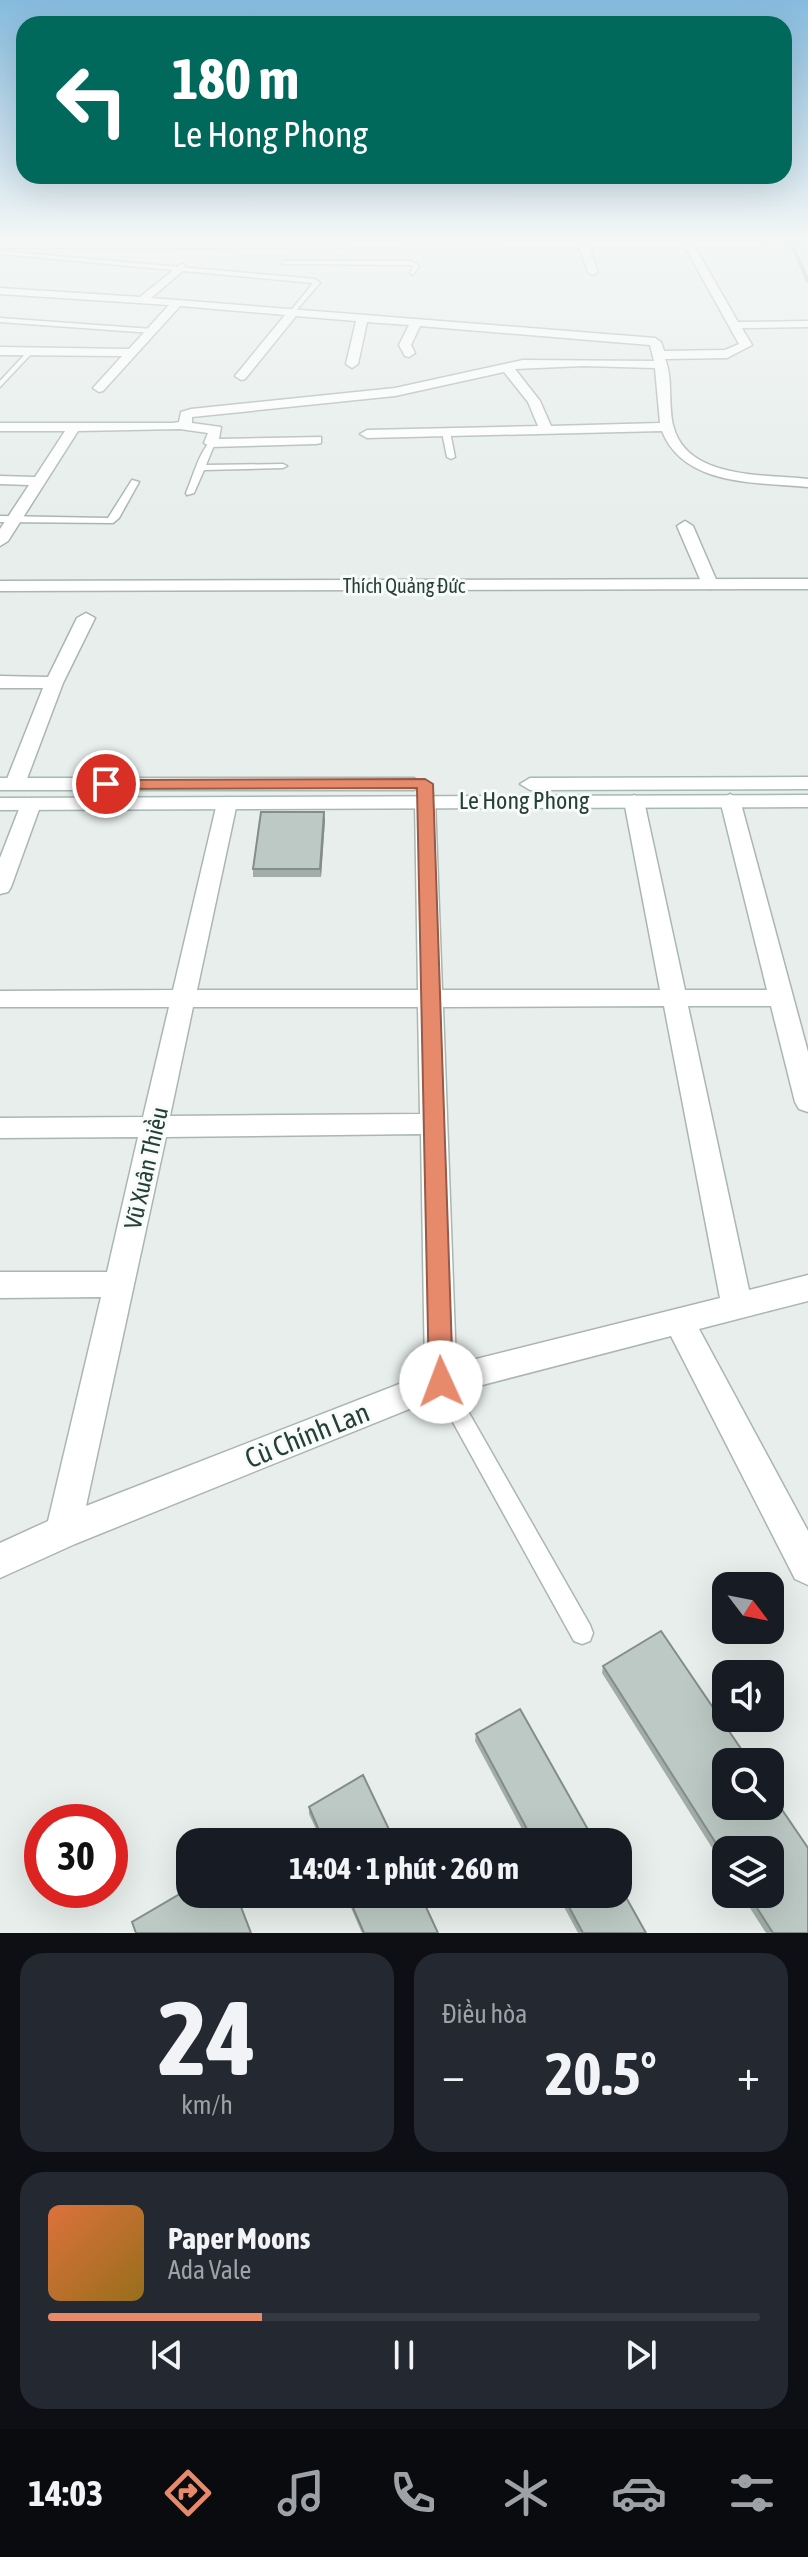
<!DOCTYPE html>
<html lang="vi">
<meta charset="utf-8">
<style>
body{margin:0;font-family:"Asap Condensed",sans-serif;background:#242831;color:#f1f3f6;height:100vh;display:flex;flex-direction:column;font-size:30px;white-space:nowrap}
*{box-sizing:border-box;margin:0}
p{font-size:26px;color:#9ea1a6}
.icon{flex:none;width:44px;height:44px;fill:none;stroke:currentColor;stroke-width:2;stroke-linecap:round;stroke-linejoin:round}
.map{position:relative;height:1933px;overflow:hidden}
.sheet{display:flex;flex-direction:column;gap:20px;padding:20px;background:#0d0f14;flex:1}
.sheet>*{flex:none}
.hud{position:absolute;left:16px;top:16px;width:776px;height:168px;border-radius:24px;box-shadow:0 8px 32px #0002;background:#00695c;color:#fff;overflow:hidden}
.needle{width:52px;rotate:122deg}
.controls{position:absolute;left:712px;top:1572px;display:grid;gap:16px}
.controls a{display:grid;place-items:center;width:72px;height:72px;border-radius:16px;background:#171b24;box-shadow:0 8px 32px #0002;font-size:40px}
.speed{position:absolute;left:24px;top:1804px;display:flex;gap:16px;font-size:40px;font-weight:700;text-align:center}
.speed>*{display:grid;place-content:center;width:104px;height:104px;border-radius:50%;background:#171b24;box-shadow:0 8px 32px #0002;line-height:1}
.speed .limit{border:12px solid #d22;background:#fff;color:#111}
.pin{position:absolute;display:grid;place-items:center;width:68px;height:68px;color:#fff;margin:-34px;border:4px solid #fff;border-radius:50%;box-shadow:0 2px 8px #0007}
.me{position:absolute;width:88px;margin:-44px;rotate:358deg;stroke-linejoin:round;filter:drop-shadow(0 0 6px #0008)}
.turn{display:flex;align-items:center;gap:28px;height:168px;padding:0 24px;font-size:36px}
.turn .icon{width:104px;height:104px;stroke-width:2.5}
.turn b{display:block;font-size:56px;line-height:68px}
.big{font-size:60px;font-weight:700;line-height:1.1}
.sheet .tile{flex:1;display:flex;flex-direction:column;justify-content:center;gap:12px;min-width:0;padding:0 28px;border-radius:24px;background:#242831}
.sheet .dial{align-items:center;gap:0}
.dial b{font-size:104px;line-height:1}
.song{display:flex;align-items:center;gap:24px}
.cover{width:96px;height:96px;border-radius:12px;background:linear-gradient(135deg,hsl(20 70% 55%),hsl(40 70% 35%))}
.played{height:8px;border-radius:4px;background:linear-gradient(90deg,#e78a6c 30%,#363941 30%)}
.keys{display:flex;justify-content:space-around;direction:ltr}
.heat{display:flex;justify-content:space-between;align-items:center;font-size:44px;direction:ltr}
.sheet .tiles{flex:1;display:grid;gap:20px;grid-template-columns:1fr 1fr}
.tile:last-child{grid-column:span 2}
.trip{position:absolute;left:176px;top:1828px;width:456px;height:80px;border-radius:24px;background:#171b24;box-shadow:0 8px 32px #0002;font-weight:700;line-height:80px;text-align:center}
.tabs{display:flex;height:128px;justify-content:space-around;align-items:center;background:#090b0e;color:#9ea1a6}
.tabs .icon{width:56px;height:56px}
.tabs .selected{color:#e78a6c}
.tabs b{font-size:36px;color:#f1f3f6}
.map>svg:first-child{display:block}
</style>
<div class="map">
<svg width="808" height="1933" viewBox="0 0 808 1933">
<rect width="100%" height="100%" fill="#e7eeeb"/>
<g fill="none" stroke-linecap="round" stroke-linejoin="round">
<!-- stream -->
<polyline stroke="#94c5ce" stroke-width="4" points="790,240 808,281"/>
<defs>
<g id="service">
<polygon points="0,251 315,279 320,283 293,314 290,312 313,283 1,254"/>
<polygon points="284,261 412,261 419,266 413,275 410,273 413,266 411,265 282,264"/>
<polygon points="0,318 152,329 155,331 152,333 0,322"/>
<polygon points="28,351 33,352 0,387 0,381"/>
<polygon points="446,430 450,432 455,457 451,459 447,457 442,432"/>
<path d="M211 441 215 443 206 465 283 464 287 466 283 468 204 470 194 493 187 495 186 493C193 477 199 452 211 441Z"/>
<polygon points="132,480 139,482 119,518 113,523 0,522 0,516 108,518"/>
<polygon points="441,1374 448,1376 590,1625 593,1633 590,1641 582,1644 574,1641 434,1388 432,1382 434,1376"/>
</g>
<g id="minor">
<path d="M576 238H586L587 241H682L680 238H690L692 241 767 242 764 247H695L738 322 808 321V327L742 328 752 345 727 358 665 359C673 377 668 404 673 425 686 480 765 474 808 479V487C758 482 684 487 662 431L367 438 360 434 367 430 538 426 528 402 504 372 395 396 192 417V423L221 427 219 439 321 437V443L316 444 211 447 204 443 208 433 180 429 78 431 8 541 0 546V529L29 485 0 484V476L35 477 65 431H0V423H173L179 422 181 412 191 409 395 388 523 360 654 361 650 345 420 326 411 345 415 353 409 357 405 356 399 345 409 325 367 322 358 364 352 368 346 364 356 321 296 316 245 379 241 380 235 376 285 315 180 306 103 391 99 392 93 388 122 356 0 355V347L129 349 169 305 0 294V288L140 297 181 264 185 265V269L151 298 655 338 661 342 664 351 725 350 739 344 685 247H589L598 272 593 275 588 272 579 247 0 248V242L577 241ZM584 366 655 368 660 423 551 426 540 401 515 369Z"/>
<polygon points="685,521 693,526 718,584 716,587 710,589 702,584 677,526"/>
<polygon points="86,613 95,618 63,683 25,784 22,788 8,788 5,784 43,688 0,688 0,676 48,677 77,618"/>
<path d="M425 794 435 800 442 990H660L624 801 634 795 644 801 685 990H767L720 800 730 794 740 800 808 1052V1112L799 1109 795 1102 771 1006H688L749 1290 808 1275V1301L699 1329 808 1531V1585L795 1579 671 1336 444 1395 75 1544 0 1578V1543L48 1521 101 1297 0 1298V1272H107L138 1137 0 1138V1118L143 1117 169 1007H0V991L173 990 217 803 227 797 237 803 197 990H418L415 800ZM664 1006 720 1298 456 1364 443 1007ZM193 1007H418L420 1114 170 1116ZM421 1134 425 1374 86 1506 166 1137Z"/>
<polygon points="31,798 41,804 11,887 8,892 0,894 0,858 21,804"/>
</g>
<polygon id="tertiary" points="808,579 808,589 0,591 0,581"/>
<g id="secondary">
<polygon points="808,777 808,789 530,790 520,784 530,778"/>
<polygon points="0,778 414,778 424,784 414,790 0,790"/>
<polygon points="808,795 808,807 0,810 0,798"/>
</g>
</defs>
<!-- service casing -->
<use href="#service" stroke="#aab6b2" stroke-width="3"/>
<!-- minor casing -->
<use href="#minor" stroke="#aab6b2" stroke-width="3"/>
<!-- tertiary casing -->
<use href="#tertiary" stroke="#aab6b2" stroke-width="3"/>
<!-- secondary casing -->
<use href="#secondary" stroke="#a6b9b2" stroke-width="3"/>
<!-- service -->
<use href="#service" fill="#fff" fill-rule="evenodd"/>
<!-- minor -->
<use href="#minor" fill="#fff" fill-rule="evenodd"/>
<!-- tertiary -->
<use href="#tertiary" fill="#fff" fill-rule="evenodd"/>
<!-- secondary -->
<use href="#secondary" fill="#fff" fill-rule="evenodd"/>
</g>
<!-- wall -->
<g fill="#a2ada9">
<polygon points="325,820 321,877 253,877 253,869"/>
<polygon points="603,1666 808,1933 766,1933 741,1894 770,1894 726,1850 726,1870 602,1673"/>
<polygon points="476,1734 595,1842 529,1842 475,1741"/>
<polygon points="309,1807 395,1842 322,1842 309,1814"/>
<polygon points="345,1894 420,1894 438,1933 362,1933"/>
<polygon points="557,1894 618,1894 646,1933 578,1933"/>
</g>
<!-- shaded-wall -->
<polygon fill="#848d89" points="324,812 325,820 321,877 320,869"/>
<!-- building -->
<g fill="#bcc9c4" stroke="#848d89" stroke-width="2">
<polygon points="261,812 324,812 320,869 253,869"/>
<polygon points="661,1631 750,1762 726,1762 726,1806 770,1806 770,1792 808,1848 808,1933 773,1933 748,1894 770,1894 770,1850 726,1850 726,1859 603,1666"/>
<polygon points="520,1709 595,1842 534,1842 476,1734"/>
<polygon points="363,1775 395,1842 324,1842 309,1807"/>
<polygon points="618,1883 646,1933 583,1933 562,1894 618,1894"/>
<polygon points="190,1888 190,1894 236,1894 251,1933 136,1933 132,1922"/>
<polygon points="347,1894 420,1894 438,1933 364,1933"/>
</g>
<!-- sky -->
<linearGradient id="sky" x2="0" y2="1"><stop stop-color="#86bbde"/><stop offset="0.47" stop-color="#f4f7f6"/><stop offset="1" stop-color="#f4f7f6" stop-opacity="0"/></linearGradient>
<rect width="808" height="508" fill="url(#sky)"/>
<!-- route -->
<polygon fill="#e78a6c" stroke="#965a46" stroke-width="2" points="425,779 433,784 453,1382 450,1390 441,1393 432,1390 429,1382 417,788 106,789 99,784 106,780"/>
<g text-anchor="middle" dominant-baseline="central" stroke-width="6" stroke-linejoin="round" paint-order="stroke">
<!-- far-street labels -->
<g font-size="20" fill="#273f39" stroke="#f7fbf9">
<text x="404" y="585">Thích Quảng Đức</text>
</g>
<!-- street labels -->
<g font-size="24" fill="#273f39" stroke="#f7fbf9">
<text x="524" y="800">Le Hong Phong</text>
<text transform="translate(146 1168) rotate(-77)">Vũ Xuân Thiều</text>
</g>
<!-- near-street labels -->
<g font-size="28" fill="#273f39" stroke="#f7fbf9">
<text transform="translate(307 1435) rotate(-22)">Cù Chính Lan</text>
</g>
</g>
</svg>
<div class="controls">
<a><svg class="needle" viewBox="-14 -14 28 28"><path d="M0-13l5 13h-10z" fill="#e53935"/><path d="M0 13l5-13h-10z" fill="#9ea1a6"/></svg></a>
<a><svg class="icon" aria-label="sound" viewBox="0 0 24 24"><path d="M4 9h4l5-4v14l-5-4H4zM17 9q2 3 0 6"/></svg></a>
<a><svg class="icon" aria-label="search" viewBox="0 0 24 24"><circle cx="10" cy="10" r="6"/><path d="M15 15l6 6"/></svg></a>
<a><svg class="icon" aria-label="layers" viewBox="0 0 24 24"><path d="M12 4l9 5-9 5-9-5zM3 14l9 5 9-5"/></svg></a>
</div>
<div class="speed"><div class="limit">30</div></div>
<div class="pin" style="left:106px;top:784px;background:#d93025"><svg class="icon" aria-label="arrive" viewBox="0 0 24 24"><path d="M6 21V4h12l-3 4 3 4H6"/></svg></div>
<svg class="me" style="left:441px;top:1382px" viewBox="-20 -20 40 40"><circle r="19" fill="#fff"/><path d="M0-13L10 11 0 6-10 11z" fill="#e78a6c"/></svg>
<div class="trip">14:04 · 1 phút · 260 m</div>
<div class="hud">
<div class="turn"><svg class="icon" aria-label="left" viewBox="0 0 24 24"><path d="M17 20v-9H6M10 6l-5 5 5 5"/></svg><div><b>180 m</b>Le Hong Phong</div></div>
</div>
</div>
<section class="sheet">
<div class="tiles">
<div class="tile dial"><b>24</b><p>km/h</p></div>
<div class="tile"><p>Điều hòa</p>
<div class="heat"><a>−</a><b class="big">20.5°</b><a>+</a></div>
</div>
<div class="tile">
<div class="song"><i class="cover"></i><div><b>Paper Moons</b><p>Ada Vale</p></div></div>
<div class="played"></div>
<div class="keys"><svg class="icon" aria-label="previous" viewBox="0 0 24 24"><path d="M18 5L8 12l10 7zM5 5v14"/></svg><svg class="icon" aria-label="pause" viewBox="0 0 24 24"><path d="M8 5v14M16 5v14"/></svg><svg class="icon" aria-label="next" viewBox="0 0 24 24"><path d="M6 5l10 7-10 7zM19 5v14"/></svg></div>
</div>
</div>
</section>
<nav class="tabs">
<b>14:03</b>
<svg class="icon selected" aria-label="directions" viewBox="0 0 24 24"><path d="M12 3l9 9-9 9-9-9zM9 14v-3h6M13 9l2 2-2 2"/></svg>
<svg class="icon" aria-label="music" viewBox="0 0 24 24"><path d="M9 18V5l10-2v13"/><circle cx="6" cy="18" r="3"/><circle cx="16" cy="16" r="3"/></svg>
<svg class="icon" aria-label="phone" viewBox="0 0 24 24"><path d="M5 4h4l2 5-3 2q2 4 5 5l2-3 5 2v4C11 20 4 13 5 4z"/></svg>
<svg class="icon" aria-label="climate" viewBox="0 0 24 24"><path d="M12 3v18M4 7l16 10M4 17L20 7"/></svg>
<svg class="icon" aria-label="car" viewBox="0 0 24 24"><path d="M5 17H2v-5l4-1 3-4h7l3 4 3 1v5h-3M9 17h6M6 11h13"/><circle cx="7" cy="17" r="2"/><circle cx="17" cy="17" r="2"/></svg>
<svg class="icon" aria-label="filters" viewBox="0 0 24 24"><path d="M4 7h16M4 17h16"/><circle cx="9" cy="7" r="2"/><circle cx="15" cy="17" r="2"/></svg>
</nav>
